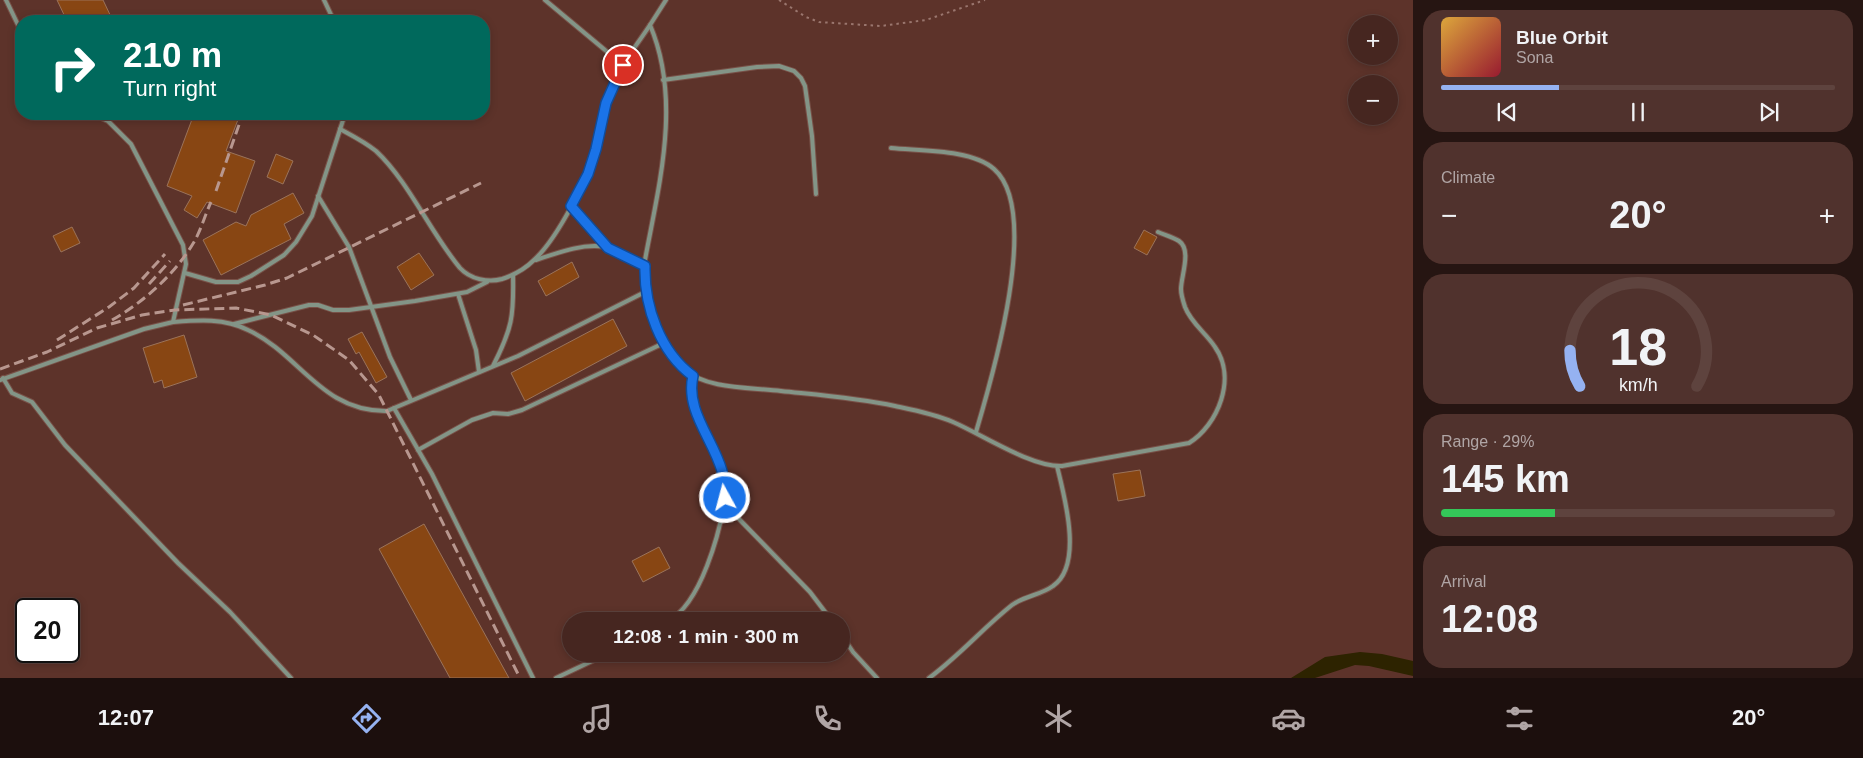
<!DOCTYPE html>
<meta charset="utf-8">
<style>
body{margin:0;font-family:Arial,sans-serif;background:#50322d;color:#f1f3f6;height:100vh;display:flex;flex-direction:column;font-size:19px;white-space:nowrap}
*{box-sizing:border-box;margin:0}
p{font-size:16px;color:#b0a5a5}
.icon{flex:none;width:28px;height:28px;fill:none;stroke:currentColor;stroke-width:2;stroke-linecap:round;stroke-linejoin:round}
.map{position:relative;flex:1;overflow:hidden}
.drawer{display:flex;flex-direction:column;gap:10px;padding:10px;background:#261512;width:450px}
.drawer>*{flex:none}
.guide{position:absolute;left:15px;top:15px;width:475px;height:105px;border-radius:20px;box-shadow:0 2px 8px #0003,0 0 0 1px #5e433e;background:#00695c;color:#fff;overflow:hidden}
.fabs{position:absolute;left:1348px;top:15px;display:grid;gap:10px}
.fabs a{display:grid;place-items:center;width:50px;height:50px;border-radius:50%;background:#462620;box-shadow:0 2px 8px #0003,0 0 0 1px #5e433e;font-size:25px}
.speed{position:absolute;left:15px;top:598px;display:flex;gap:10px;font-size:25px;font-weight:700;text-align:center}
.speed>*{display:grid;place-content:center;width:65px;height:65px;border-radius:50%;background:#462620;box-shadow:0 2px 8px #0003,0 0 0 1px #5e433e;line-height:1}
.speed .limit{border:2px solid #111;border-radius:8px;background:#fff;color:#111}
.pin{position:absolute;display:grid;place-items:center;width:42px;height:42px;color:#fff;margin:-21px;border:2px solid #fff;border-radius:50%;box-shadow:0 1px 5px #0007}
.me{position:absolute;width:55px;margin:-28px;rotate:353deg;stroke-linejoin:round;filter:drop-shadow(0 0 4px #0008)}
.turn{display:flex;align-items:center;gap:18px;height:105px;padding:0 25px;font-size:22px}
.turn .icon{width:65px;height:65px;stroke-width:2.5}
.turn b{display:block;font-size:35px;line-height:42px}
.big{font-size:38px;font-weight:700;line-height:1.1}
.drawer .tile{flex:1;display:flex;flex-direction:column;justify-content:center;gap:8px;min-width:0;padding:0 18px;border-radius:20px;background:#50322d}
.drawer .dial{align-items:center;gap:0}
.dial svg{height:130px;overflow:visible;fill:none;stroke:#5e433e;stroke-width:7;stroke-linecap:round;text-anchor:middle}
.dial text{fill:#f1f3f6;stroke:none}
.song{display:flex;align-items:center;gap:15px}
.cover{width:60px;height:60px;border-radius:8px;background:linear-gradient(135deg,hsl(40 70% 55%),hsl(350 70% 35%))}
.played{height:5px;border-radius:2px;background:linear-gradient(90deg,#95b2f1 30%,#5e433e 30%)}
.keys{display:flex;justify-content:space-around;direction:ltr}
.heat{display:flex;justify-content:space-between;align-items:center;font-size:28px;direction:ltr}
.charge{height:8px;border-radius:4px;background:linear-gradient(90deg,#34c759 29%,#5e433e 0)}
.trip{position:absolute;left:562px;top:612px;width:288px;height:50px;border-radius:25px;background:#462620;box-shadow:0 2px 8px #0003,0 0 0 1px #5e433e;font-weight:700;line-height:50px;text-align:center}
.dock{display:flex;height:80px;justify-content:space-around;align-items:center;background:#1c0f0d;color:#b0a5a5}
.dock .icon{width:35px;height:35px}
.dock .selected{color:#95b2f1}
.dock b{font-size:22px;color:#f1f3f6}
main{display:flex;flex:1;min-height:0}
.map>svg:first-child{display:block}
</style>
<main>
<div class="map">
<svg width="1413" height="678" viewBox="0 0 1413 678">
<rect width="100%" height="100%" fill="#5d332a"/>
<!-- water -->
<polygon fill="#2d2300" points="1360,652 1382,654 1413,661 1413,676 1369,666 1355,665 1315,678 1291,678 1325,657"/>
<!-- building -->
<g fill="#884613" stroke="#9b735a">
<polygon points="57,0 103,0 113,21 67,21"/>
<polygon points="194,114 229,114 239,117 226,151 255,161 236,213 207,202 197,218 184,210 192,196 167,186"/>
<polygon points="276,154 293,161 283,184 267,177"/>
<polygon points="293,193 304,213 284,224 291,239 221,275 203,240 236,222 246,226 251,215"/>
<polygon points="72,227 80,243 61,252 53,236"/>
<polygon points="1144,230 1157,237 1147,255 1134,248"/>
<polygon points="419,253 434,275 411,290 397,267"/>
<polygon points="572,262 579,277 546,296 538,281"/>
<polygon points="613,319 627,346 525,401 511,373"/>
<polygon points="362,332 387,377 376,383 359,352 356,354 348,339"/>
<polygon points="184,335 197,377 164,388 162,380 154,383 143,348"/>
<polygon points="1140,470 1145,496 1118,501 1113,474"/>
<polygon points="424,524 509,678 450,678 379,549"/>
<polygon points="659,547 670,568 643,582 632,561"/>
</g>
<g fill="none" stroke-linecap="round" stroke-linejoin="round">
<defs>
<g id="lane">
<polyline points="6,0 21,31"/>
<polyline points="324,0 334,21"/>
<polyline points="545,0 623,65"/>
<path d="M666 0 650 25C682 100 659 184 645 260 644 293 656 347 683 369 709 390 749 387 781 391 819 395 858 398 895 406 914 410 935 414 953 422 983 435 1031 467 1062 466L1189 443C1218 425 1237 378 1215 347 1206 333 1191 323 1185 307 1183 301 1181 295 1181 289 1181 276 1192 250 1179 241 1173 237 1165 235 1158 232"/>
<polyline points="663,80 757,67 779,66 794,71 801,78 805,86 812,136 816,194"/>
<path d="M340 129C353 136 365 142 376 151 409 182 430 232 460 268 470 279 488 283 502 279 514 275 525 269 534 260 557 239 588 179 596 149 602 128 604 106 612 86 621 64 637 45 650 25"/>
<path d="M891 148C920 151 972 149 994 169 1042 211 992 378 976 432"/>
<polyline points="318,196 349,247 390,357 411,400"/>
<polyline points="571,206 608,248"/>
<path d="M536 260C557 253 583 243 605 247 619 250 633 260 645 266"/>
<polyline points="185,273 216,282 238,282 251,276 284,255 296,242 312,216 345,114"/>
<polyline points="458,294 476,350 479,372"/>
<path d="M173 322C199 320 224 318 248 330 300 354 321 412 387 411L518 356 647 291"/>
<polyline points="234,324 309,305 318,305 333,310 349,310 415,301 467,292 487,282"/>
<path d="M493 366C512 329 514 316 513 275"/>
<polyline points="693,376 691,395 693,404 720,466 725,486 725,498 739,519 810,592 832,621"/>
<polyline points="3,378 12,393 32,402 65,445 178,563 230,612 291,678"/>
<polyline points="0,380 144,329 173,322 186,264 183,245 131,144 108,121 93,114"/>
<polyline points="394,408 432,474 533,678"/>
<polyline points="418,450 472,420 493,413 508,414 522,410 664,343"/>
<path d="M668 621C701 604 720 532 725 498"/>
<polyline points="841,634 853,652 877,678"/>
<polyline points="556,678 607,654"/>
<path d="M929 678C959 656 983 628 1012 605 1024 596 1041 595 1053 586 1084 565 1064 495 1057 466"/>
</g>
</defs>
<!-- lane casing -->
<use href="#lane" stroke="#785148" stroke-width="6"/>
<!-- path -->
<polyline stroke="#9a766e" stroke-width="2" stroke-dasharray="2.5 4" stroke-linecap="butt" points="779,0 806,17 819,22 881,26 926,20 985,0"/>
<!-- lane -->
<use href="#lane" stroke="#839587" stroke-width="4"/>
<!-- rail -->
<g stroke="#b8978f" stroke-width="3" stroke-dasharray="10 5" stroke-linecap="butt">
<polyline points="216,191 241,119"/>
<polyline points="149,284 170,261"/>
<polyline points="183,305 265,285 287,278 481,183"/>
<path d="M112 320C144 302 175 274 194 242 201 230 205 215 211 202"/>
<polyline points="57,340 109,307 134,288 165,254"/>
<polyline points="0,369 47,352 97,328 142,315 175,310 236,308 271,315 313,335 349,360 379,395 520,678"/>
</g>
</g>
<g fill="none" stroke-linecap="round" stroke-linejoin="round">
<defs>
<path id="route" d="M623 65 606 103 596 149 588 174 571 206 608 248 645 266C644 306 660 352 693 376 685 410 713 439 722 471 724 480 725 489 725 498"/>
</defs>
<!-- route casing -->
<use href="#route" stroke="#114b97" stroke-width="12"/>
<!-- route -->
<use href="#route" stroke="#1a73e8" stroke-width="9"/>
</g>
</svg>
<div class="fabs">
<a>+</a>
<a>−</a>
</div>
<div class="speed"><div class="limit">20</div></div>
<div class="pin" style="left:623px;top:65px;background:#d93025"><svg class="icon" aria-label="arrive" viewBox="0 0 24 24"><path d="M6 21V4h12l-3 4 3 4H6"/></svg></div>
<svg class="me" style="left:725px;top:498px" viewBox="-20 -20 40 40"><circle r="17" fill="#1a73e8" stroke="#fff" stroke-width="3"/><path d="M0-11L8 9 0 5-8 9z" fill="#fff"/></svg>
<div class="trip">12:08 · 1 min · 300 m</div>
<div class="guide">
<div class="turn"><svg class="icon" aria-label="right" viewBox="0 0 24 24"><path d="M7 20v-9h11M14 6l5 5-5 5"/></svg><div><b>210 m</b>Turn right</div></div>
</div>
</div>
<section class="drawer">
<div class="tile">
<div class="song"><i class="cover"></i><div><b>Blue Orbit</b><p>Sona</p></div></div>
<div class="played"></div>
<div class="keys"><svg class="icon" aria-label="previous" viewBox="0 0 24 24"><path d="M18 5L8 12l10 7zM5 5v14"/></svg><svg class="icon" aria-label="pause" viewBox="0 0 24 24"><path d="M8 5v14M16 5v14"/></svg><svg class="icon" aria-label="next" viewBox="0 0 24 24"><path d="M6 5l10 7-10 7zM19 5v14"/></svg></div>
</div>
<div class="tile"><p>Climate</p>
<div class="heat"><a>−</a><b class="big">20°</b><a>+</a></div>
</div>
<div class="tile dial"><svg viewBox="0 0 100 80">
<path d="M14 69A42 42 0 1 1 86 69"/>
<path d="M14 69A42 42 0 0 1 8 47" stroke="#95b2f1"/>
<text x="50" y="56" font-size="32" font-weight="700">18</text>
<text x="50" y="72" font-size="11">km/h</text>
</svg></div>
<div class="tile"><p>Range · 29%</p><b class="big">145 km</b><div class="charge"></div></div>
<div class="tile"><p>Arrival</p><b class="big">12:08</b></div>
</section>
</main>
<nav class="dock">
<b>12:07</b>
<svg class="icon selected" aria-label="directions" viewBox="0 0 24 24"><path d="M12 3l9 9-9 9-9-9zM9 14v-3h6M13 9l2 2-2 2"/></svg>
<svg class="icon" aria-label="music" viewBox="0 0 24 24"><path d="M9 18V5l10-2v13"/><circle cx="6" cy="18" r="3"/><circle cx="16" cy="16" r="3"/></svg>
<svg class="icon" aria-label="phone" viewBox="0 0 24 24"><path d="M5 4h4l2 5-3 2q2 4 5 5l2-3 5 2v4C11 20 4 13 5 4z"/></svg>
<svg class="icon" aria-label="climate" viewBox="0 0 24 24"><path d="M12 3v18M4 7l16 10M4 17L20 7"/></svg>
<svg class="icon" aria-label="car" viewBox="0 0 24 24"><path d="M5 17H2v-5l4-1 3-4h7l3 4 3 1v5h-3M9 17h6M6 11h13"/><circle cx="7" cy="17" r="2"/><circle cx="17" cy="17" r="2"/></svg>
<svg class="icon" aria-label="filters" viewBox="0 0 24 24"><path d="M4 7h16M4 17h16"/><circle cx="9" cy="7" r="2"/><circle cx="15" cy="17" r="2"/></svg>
<b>20°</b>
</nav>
